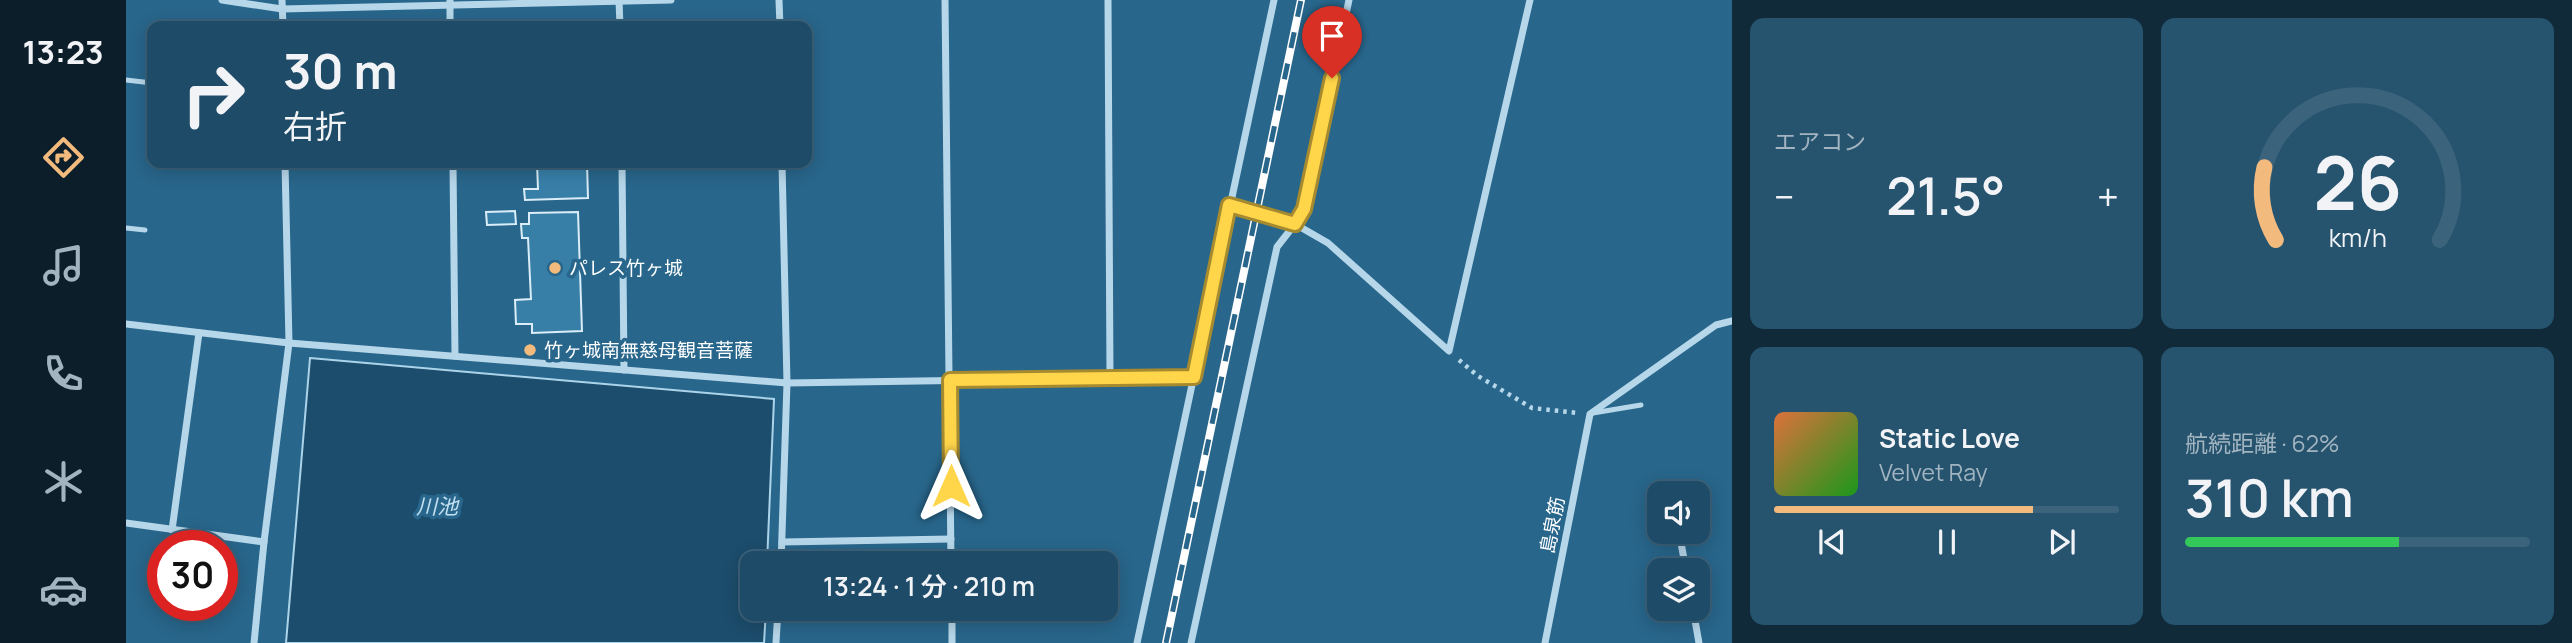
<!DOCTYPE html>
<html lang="ja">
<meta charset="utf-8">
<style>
body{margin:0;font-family:Manrope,"Noto Sans JP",sans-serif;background:#26536e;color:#f1f3f6;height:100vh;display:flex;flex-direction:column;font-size:26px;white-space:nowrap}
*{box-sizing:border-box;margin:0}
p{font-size:23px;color:#a1b4c0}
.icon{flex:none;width:38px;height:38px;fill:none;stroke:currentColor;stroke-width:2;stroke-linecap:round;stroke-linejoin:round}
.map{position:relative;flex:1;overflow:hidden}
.sheet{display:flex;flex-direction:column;gap:18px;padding:18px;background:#102a39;width:840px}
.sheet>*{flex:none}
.banner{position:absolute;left:21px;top:21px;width:665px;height:147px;border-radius:14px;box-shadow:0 4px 18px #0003,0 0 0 2px #3c637c;background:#1e4c68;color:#f1f3f6;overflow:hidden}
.tools{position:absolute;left:1521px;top:481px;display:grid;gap:14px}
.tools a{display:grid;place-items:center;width:63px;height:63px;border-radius:14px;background:#1e4c68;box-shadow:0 4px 18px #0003,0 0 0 2px #3c637c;font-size:35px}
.speed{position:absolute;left:21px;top:530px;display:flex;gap:14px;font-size:35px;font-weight:700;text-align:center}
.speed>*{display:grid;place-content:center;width:91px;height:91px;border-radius:50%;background:#1e4c68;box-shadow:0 4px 18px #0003,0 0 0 2px #3c637c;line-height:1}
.speed .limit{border:10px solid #d22;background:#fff;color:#111}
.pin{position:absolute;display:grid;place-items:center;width:60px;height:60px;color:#fff;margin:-72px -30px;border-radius:50% 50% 50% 0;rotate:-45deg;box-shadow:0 0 7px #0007}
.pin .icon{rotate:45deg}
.me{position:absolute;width:77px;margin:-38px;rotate:0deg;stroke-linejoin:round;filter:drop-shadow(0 0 5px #0008)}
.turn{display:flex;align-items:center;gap:24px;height:147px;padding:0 21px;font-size:32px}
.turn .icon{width:91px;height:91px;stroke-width:2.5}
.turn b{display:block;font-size:49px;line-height:60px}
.big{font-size:52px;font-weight:600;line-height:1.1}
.sheet .widget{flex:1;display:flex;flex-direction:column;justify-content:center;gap:10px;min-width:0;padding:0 24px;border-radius:14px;background:#26536e}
.sheet .dial{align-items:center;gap:0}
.dial svg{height:182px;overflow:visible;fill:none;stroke:#3c637c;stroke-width:7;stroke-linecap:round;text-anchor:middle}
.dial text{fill:#f1f3f6;stroke:none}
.song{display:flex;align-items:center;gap:21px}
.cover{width:84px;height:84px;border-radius:10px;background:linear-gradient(135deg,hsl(20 70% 55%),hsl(120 70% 35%))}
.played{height:7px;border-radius:4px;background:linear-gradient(90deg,#f2ba7c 75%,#3c637c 75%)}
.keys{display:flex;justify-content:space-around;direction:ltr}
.heat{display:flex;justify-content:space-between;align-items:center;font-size:38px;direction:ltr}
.charge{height:10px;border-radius:5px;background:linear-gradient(90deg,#34c759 62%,#3c637c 0)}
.sheet .tiles{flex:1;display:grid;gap:18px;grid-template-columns:repeat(2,1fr)}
.trip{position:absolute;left:614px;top:551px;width:378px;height:70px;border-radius:14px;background:#1e4c68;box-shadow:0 4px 18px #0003,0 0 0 2px #3c637c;font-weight:600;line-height:70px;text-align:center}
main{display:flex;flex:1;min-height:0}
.tab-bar{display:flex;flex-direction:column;width:126px;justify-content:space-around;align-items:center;background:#0c1e2a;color:#a1b4c0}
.tab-bar .icon{width:49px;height:49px}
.tab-bar .current{color:#f2ba7c}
.tab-bar b{font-size:32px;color:#f1f3f6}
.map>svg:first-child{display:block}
</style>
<main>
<nav class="tab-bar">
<b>13:23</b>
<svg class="icon current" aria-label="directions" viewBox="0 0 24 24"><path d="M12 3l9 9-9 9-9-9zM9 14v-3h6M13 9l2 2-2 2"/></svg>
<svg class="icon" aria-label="music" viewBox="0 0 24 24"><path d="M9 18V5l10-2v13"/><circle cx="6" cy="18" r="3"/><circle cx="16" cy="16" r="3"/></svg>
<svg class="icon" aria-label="phone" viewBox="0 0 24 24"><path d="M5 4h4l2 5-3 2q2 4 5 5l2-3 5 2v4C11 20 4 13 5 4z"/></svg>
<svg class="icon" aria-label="climate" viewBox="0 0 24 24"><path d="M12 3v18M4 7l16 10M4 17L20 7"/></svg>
<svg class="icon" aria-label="car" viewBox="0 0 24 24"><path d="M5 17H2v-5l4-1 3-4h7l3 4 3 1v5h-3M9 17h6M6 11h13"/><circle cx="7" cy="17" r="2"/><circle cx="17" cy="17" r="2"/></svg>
</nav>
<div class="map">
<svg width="1606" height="643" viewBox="0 0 1606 643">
<rect width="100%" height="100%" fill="#28668b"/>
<!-- water -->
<polygon fill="#1c4d6c" stroke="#abd4ea" stroke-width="2" points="184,358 648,399 641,563 626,564 626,609 640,609 638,643 160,643"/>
<!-- building -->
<g fill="#387fa8" stroke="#daedf8" stroke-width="2">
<polygon points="411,163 461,163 462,198 399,200 398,189 412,189"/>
<polygon points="389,211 390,224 361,225 360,212"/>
<polygon points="452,212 456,331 406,333 406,324 390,324 389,300 405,299 402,238 396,238 395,224 403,224 403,213"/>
</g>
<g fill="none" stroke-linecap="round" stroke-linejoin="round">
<!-- path -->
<polyline stroke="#b6d7ea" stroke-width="4.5" stroke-dasharray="3.5 5" stroke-linecap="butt" points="1333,360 1352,376 1406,408 1452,413"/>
<!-- service -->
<g stroke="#b6d7ea" stroke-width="5">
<polyline points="0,80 26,83"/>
<polyline points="0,228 19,230"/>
<polyline points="1467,413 1515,405"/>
</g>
<!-- minor -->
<g stroke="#b6d7ea" stroke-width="7">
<polyline points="96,0 156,9 545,0"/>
<polyline points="156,0 157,26"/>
<polyline points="324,0 324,26"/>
<polyline points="493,0 494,26"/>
<polyline points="653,0 654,26"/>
<polyline points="819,0 825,564"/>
<polyline points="982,0 984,378"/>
<polyline points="327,163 329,356"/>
<polyline points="496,163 498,370"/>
<polyline points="1103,205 1169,224 1202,243 1323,351 1404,0"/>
<polyline points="0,324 163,343 661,383 1068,377"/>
<polyline points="0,523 138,542"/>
<polyline points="46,530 73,333"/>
<polyline points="1553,532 1560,570"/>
<polyline points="656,542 825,539"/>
<polyline points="655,564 661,383 656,163"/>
<polyline points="826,609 826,643"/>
<polyline points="1567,609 1573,643"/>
<polyline points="128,643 138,542 163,343 159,163"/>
<polyline points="650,643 652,609"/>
<polyline points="1011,643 1148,0"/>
<polyline points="1065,643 1151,247 1169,224 1178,209 1223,0"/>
<polyline points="1419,643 1464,414 1590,325 1606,321"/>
</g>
<defs>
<polyline id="rail" points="1040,643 1175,0"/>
</defs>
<!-- rail casing -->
<use href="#rail" stroke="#fff" stroke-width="8"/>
<!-- rail -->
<use href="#rail" stroke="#28668b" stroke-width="5" stroke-dasharray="16" stroke-linecap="butt"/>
</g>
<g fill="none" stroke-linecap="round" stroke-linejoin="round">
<defs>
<polyline id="route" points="825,486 824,380 1068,377 1103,205 1169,224 1178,209 1206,78"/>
</defs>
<!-- route casing -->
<use href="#route" stroke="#a68a30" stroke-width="18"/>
<!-- route -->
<use href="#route" stroke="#ffd54a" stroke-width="12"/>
</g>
<!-- markers -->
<g fill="#f2ba7c" stroke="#28668b" stroke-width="2.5">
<circle cx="429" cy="268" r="7"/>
<circle cx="404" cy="350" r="7"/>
</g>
<g text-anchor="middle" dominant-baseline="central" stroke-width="7" stroke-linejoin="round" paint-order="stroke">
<!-- poi labels -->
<g font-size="19" fill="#fff" stroke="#28668b" text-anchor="start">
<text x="443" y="268">パレス竹ヶ城</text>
<text x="418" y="350">竹ヶ城南無慈母観音菩薩</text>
</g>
<!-- street labels -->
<g font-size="19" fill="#fff" stroke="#28668b">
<text transform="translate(1426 525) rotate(-79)">島泉筋</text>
</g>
<!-- water labels -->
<g font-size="21" font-style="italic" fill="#c2e0f1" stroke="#28668b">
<text x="311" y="506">川池</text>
</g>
</g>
</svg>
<div class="tools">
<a><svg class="icon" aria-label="sound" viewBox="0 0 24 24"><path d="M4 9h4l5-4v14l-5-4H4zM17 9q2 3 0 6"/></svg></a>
<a><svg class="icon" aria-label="layers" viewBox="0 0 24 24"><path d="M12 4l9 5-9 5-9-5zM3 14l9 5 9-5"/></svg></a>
</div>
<div class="speed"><div class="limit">30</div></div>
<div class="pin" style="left:1206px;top:78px;background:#d93025"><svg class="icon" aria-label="arrive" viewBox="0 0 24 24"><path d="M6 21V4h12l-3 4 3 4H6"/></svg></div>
<svg class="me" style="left:825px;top:486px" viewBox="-20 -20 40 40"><path d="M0-17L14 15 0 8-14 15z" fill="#ffd54a" stroke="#fff" stroke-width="4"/></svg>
<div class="trip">13:24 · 1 分 · 210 m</div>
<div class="banner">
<div class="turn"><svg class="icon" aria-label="right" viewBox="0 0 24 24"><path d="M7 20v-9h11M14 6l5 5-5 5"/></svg><div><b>30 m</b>右折</div></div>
</div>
</div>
<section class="sheet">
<div class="tiles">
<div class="widget"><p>エアコン</p>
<div class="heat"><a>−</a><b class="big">21.5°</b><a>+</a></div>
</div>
<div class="widget dial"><svg viewBox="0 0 100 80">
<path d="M14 69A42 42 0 1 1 86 69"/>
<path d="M14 69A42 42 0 0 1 9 37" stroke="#f2ba7c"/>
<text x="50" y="56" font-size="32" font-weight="700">26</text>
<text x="50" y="72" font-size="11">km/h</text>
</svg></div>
<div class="widget">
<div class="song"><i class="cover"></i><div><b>Static Love</b><p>Velvet Ray</p></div></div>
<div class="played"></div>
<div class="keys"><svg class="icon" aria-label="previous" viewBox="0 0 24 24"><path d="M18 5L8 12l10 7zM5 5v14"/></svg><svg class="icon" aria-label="pause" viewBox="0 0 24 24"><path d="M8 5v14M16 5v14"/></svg><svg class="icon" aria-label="next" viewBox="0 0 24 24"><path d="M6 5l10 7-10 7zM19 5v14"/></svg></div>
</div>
<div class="widget"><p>航続距離 · 62%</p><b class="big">310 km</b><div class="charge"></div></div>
</div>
</section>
</main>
